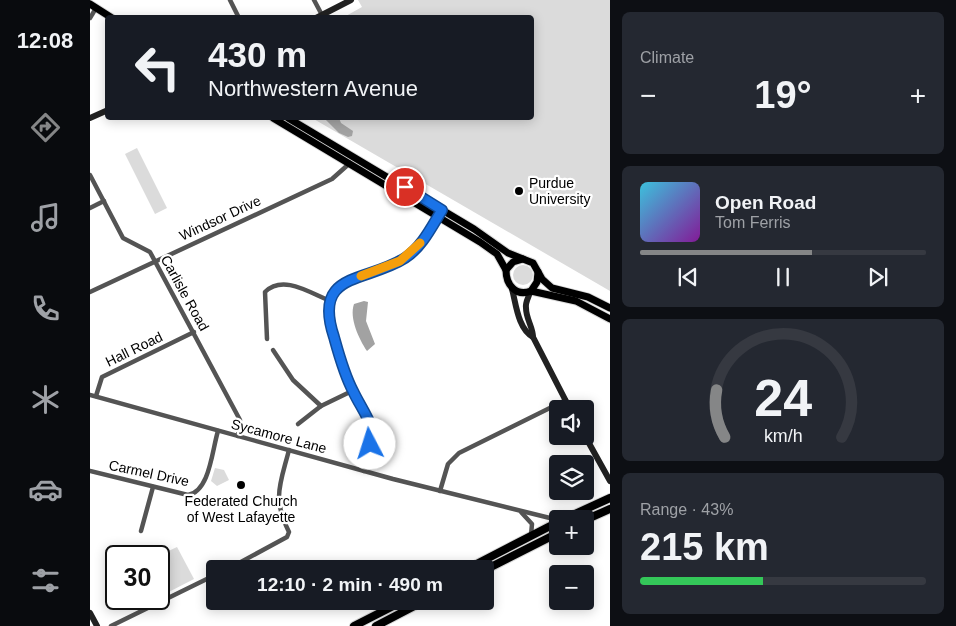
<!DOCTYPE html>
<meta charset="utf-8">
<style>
body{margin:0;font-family:Arial,sans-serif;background:#242831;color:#f1f3f6;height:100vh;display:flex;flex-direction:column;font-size:19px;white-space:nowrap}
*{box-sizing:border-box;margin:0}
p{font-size:16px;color:#9ea1a6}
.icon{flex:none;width:28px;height:28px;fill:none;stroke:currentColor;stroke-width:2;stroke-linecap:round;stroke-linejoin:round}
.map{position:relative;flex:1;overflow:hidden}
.panel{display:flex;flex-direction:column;gap:12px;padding:12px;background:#0d0f14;width:346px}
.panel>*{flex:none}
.banner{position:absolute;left:15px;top:15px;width:429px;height:105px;border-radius:5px;box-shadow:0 2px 12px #0003;background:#171b24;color:#f1f3f6;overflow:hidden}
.buttons{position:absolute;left:459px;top:400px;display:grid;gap:10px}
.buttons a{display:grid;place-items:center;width:45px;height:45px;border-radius:5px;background:#171b24;box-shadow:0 2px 12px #0003;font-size:25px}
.speed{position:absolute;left:15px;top:545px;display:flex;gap:10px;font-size:25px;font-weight:700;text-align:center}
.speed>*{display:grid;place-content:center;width:65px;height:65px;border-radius:50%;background:#171b24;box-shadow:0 2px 12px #0003;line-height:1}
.speed .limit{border:2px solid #111;border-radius:8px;background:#fff;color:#111}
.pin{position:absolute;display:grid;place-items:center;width:42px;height:42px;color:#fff;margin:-21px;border:2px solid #fff;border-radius:50%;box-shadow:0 1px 5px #0007}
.me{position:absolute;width:55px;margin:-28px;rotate:355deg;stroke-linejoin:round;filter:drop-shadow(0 0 4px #0008)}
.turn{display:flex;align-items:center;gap:18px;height:105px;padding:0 20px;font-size:22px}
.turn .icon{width:65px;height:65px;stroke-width:2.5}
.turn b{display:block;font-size:35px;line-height:42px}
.big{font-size:38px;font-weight:600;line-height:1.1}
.panel .card{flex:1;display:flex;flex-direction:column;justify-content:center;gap:8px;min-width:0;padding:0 18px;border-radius:8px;background:#242831}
.panel .dial{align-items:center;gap:0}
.dial svg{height:130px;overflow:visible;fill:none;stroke:#363941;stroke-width:7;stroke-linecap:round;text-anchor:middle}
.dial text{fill:#f1f3f6;stroke:none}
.song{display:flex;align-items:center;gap:15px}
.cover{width:60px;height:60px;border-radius:8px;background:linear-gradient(135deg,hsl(190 70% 55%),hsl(290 70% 35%))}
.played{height:5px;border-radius:2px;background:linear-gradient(90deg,#858687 60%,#363941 60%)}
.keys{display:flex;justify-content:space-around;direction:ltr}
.heat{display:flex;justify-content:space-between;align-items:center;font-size:28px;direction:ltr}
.charge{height:8px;border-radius:4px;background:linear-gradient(90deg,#34c759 43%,#363941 0)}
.trip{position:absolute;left:116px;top:560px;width:288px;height:50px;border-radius:5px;background:#171b24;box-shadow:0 2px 12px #0003;font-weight:600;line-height:50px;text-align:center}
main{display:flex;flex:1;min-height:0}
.tab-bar{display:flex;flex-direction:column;width:90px;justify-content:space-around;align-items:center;background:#090b0e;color:#9ea1a6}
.tab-bar .icon{width:35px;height:35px}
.tab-bar .on{color:#858687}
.tab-bar b{font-size:22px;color:#f1f3f6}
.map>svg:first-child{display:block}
</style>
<main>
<nav class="tab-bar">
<b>12:08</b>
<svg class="icon on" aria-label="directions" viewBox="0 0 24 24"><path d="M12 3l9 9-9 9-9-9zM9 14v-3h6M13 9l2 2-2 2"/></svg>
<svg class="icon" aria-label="music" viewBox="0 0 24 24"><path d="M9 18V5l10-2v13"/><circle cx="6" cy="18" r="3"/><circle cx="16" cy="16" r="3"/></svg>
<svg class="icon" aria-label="phone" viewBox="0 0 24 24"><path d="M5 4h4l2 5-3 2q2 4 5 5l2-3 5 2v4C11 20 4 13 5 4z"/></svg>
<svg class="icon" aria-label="climate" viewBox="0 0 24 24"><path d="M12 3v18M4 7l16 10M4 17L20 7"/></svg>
<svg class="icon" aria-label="car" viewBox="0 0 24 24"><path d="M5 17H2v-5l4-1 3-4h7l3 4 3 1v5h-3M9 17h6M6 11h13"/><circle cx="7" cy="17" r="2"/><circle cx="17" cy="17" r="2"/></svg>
<svg class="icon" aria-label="filters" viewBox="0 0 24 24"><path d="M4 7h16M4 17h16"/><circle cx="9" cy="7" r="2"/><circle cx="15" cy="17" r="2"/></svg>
</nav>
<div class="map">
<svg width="520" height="626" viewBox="0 0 520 626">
<rect width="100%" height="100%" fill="#fff"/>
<!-- green -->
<g fill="#dbdbdb">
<polygon points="268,0 520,0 520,291 222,118 441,118 441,18 254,17 272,7"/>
<polygon points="47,148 77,208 65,214 35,154"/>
<circle cx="433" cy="275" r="10"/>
<polygon points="125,468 134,470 139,480 127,486 121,481"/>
<polygon points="87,547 104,579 69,597 68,556"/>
</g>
<!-- water -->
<g fill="#a2a2a2">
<polygon points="234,118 249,118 251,123 263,131 262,136 258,137 249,133"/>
<path d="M274 301 278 302 276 321 285 344 277 351C269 339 259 318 264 304Z"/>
</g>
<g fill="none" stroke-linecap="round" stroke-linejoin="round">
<defs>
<g id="primary">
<polyline points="0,4 22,18"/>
<polyline points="183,118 390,242 407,254 416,270"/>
<polyline points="198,118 384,229 418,253 443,263 452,279 462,288 498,297 520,308"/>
<path d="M433 259 423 262 416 270C416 285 426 297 441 291L447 282 448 272"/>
<polyline points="441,291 486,301 520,319"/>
</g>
<g id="highway">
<polyline points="474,519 520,498"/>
<polyline points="495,520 520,509"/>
<polyline points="377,569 468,522"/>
<polyline points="395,570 468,533"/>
<polyline points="264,626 313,601"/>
<polyline points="286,626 334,601"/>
</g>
</defs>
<!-- primary casing -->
<use href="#primary" stroke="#dbdbdb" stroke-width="9"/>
<!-- highway casing -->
<use href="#highway" stroke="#dbdbdb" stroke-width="10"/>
<!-- street -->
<g stroke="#545454" stroke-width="4.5">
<polyline points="140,0 149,18"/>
<polyline points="224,0 232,15"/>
<polyline points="0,18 6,8"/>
<polyline points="0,175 33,238 60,252 150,420 148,436"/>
<polyline points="0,208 14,201"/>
<polyline points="337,233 349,208"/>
<polyline points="0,292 242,179 260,163"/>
<path d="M177 339 175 292C193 274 220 293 240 301"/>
<polyline points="183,350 203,380 231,406"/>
<polyline points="0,395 303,479 468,520"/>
<polyline points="6,396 12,377 104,332"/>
<polyline points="208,424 231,406 262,391"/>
<path d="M0 471 98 495C120 491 122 450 128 431"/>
<polyline points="274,471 283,431 255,374 237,316 241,296 255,283 318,256 330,244 352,210"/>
<polyline points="350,491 358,464 369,453 476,400"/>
<polyline points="431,512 442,524 441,535"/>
<polyline points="51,531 63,487"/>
<path d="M138 569 197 537 199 532C182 498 190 485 199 450"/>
<polyline points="21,626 125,575"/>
</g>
<!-- secondary -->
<g stroke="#212121" stroke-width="6">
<polyline points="226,18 261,0"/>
<polyline points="0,118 18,110"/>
<path d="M422 289C426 304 428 329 443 337L480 409"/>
<path d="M440 292C439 297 435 302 436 308 436 319 443 327 443 337"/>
<polyline points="495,436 520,481"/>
<polyline points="0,613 7,626"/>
</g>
<!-- primary -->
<use href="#primary" stroke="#000" stroke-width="7"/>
<!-- highway -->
<use href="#highway" stroke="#000" stroke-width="8"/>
</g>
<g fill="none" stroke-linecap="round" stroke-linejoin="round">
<defs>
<path id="route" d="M280 444C281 439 283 434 282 429 278 416 269 404 263 391 254 374 249 355 244 337 222 271 276 283 315 258 332 247 342 226 352 210L315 187"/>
</defs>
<!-- route casing -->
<use href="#route" stroke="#114b97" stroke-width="12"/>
<!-- route -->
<use href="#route" stroke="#1a73e8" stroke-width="9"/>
<!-- slow -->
<polyline stroke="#f59e0b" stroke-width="9" points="271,276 310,261 330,243"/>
</g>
<!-- markers -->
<g fill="#000" stroke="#fff" stroke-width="2">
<circle cx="429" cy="191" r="5"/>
<circle cx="151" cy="485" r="5"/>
</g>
<g text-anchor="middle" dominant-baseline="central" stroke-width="4.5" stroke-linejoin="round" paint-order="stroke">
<!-- poi labels -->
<g font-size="14" fill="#000" stroke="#fff" text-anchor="start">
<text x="439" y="183">Purdue<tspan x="439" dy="16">University</tspan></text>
<text x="151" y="501" text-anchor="middle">Federated Church<tspan x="151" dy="16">of West Lafayette</tspan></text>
</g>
<!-- street labels -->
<g font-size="14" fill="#000" stroke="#fff">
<text transform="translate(130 218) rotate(-25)">Windsor Drive</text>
<text transform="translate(95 293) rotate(61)">Carlisle Road</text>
<text transform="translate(44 349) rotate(-26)">Hall Road</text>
<text transform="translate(189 436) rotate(15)">Sycamore Lane</text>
<text transform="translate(59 473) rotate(12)">Carmel Drive</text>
</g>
</g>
</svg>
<div class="buttons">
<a><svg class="icon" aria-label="sound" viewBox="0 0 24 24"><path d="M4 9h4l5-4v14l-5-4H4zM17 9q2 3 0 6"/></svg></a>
<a><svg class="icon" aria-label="layers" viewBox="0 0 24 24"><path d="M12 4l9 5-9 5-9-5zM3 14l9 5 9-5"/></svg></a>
<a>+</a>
<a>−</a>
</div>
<div class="speed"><div class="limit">30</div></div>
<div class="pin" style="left:315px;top:187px;background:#d93025"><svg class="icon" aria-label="arrive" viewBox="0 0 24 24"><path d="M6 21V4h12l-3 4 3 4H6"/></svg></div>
<svg class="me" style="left:280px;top:444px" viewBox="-20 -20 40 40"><circle r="19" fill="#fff"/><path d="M0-13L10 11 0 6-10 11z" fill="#1a73e8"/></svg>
<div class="trip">12:10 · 2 min · 490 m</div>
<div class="banner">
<div class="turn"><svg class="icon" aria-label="left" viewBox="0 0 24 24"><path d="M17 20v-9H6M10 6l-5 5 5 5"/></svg><div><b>430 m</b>Northwestern Avenue</div></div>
</div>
</div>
<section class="panel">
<div class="card"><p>Climate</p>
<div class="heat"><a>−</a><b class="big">19°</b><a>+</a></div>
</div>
<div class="card">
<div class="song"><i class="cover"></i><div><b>Open Road</b><p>Tom Ferris</p></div></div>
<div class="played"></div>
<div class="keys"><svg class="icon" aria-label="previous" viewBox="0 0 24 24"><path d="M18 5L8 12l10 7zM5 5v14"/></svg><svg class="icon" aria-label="pause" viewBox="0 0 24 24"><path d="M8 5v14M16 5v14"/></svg><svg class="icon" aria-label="next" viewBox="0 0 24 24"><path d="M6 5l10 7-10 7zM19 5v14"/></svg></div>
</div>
<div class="card dial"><svg viewBox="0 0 100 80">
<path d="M14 69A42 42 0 1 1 86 69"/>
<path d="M14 69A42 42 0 0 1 9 40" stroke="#858687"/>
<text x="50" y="56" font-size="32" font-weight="700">24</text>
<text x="50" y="72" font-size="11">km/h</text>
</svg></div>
<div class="card"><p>Range · 43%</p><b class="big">215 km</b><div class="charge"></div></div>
</section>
</main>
